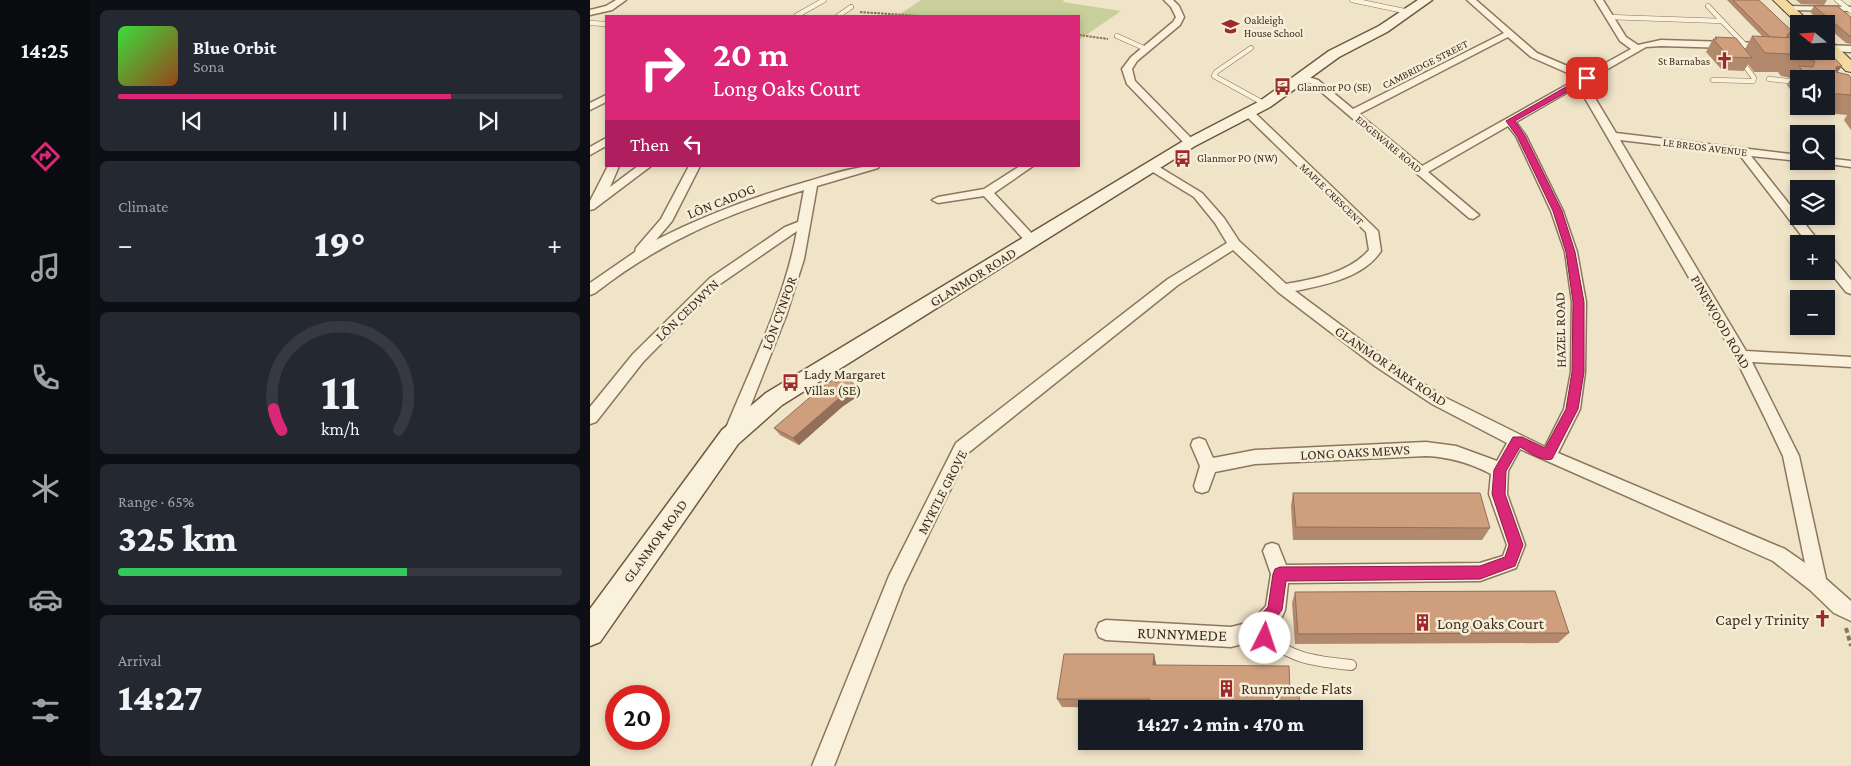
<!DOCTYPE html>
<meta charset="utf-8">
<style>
body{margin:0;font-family:"Crimson Pro",serif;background:#242831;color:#f1f3f6;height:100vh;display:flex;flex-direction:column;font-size:19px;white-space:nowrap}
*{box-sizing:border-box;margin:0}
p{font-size:16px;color:#9ea1a6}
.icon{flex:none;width:28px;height:28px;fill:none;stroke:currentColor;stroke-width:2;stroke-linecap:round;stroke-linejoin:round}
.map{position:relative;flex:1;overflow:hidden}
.details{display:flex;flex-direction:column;gap:10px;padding:10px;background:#0d0f14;width:500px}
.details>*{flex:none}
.banner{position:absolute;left:15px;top:15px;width:475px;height:152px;border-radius:0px;box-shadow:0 2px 8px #0003;background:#db2777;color:#fff;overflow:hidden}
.needle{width:32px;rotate:288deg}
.buttons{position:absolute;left:1200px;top:15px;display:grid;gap:10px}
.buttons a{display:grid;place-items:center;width:45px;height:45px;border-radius:0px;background:#171b24;box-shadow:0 2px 8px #0003;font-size:25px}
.speed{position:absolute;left:15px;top:685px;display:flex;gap:10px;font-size:25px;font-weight:700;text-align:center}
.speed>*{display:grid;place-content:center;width:65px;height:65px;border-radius:50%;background:#171b24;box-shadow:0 2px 8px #0003;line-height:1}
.speed .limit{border:8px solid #d22;background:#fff;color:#111}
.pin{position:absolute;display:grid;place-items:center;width:42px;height:42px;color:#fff;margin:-21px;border-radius:10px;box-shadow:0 2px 8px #0006}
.me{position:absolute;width:55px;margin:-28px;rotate:4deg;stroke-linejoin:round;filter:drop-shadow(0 0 4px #0008)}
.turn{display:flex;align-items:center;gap:18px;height:105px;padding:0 25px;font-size:22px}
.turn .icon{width:65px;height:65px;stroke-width:2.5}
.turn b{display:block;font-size:35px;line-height:42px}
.then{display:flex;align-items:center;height:48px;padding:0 25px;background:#0003;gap:10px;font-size:19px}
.big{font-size:38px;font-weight:800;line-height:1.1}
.details .tile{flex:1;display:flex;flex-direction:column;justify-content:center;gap:8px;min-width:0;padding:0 18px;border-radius:8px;background:#242831}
.details .dial{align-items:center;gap:0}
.dial svg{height:130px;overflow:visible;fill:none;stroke:#363941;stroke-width:7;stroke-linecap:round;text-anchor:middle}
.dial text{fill:#f1f3f6;stroke:none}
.song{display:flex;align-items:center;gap:15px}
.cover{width:60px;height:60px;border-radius:8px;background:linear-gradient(135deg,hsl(120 70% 55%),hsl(20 70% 35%))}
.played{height:5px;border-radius:2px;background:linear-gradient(90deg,#db2777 75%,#363941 75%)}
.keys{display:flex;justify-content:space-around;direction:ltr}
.heat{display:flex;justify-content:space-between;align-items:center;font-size:28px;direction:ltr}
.charge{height:8px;border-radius:4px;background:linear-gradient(90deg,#34c759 65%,#363941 0)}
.trip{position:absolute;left:488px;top:700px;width:285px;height:50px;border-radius:0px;background:#171b24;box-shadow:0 2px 8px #0003;font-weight:800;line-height:50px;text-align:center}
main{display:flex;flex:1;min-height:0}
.dock{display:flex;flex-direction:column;width:90px;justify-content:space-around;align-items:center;background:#090b0e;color:#9ea1a6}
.dock .icon{width:35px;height:35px}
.dock .selected{color:#db2777}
.dock b{font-size:22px;color:#f1f3f6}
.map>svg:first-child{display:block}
</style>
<main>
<nav class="dock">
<b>14:25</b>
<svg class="icon selected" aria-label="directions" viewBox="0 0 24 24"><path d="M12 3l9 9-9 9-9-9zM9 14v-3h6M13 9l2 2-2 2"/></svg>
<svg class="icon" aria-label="music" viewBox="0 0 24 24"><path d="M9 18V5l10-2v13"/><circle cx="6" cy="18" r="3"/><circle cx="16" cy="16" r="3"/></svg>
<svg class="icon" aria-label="phone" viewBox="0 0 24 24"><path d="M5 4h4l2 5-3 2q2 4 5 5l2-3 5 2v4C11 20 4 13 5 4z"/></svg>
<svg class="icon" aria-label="climate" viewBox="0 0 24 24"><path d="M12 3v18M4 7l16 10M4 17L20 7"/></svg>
<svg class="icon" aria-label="car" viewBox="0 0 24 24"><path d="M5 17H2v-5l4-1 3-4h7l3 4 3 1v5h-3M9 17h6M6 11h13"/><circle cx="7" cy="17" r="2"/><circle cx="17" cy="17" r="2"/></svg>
<svg class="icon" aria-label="filters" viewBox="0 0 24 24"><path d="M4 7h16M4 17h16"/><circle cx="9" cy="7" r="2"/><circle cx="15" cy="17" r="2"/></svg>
</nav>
<section class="details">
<div class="tile">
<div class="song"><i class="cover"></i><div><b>Blue Orbit</b><p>Sona</p></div></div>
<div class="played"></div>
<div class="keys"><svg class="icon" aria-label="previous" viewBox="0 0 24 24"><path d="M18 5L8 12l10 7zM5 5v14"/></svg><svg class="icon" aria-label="pause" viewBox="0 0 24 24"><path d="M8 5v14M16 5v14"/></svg><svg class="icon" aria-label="next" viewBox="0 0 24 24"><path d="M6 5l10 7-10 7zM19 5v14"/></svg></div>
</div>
<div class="tile"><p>Climate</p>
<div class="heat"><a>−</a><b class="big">19°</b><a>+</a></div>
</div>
<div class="tile dial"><svg viewBox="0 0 100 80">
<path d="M14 69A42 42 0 1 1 86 69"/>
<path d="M14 69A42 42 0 0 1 9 56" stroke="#db2777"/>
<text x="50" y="56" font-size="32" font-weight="700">11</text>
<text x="50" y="72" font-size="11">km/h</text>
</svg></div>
<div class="tile"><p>Range · 65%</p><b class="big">325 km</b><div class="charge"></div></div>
<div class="tile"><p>Arrival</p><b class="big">14:27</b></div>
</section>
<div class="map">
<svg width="1261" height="766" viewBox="0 0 1261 766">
<rect width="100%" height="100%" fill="#f0e4c8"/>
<!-- green -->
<polygon fill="#c9cf9b" points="331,0 474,0 473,2 531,11 489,40 489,16 307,16"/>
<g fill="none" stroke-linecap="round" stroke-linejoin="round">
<defs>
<g id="lane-far1">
<polyline points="762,0 819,12"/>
<polyline points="1247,0 1261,11"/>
<polyline points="1118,6 1132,21"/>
<polyline points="206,16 234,0"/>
<polyline points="248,16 261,7"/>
<polyline points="1019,17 1132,21 1156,46"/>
<polyline points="0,23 16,24"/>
<polyline points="527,36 556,49"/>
<polyline points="661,48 626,72 624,76 675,104"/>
<polyline points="1179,79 1209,82"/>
<polyline points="1123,80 1163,81 1164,78 1150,59"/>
</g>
<path id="lane" d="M668 631C699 658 721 661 761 665"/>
<g id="street">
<polygon points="26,0 36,0 22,10 0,15 0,10 16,6"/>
<polygon points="574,0 583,0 589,6 594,17 590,25 547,61 542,69 545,81 604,141 605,143 604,145 596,145 537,84 532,69 541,57 583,22 586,17 581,7"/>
<path d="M877 0H886L947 53 996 74 1041 49 1030 41 1005 0H1013L1036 37 1048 45 1071 40 1209 44V50L1071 46 1056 47 1002 78 999 88 1026 133 1209 155V161L1161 156 1231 244H1218L1149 154 1030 140 1156 351 1261 357V367L1162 362 1209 456 1236 579 1261 601V621L1244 613 1220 590 1183 561 930 449 918 471 917 494 935 545 926 568 890 581 698 583 695 610 692 617 674 637 667 640 641 647 516 640 509 637 506 630 509 623 516 620 641 627 661 622 676 606 681 574 673 551 676 545 682 543 688 545 696 565 890 563 913 556 917 545 899 494 901 474C880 463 860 457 836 456L665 464 625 472 618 491 612 493 606 491 604 486 610 466 601 445 603 440 609 438 615 440 623 458 665 450 836 442 866 446 907 461 917 443 842 404 785 366 688 292 643 250 588 285 378 453 314 585 244 766H222L299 576 366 443 578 279 637 243 625 223 604 197 558 169 556 167 558 165H566L612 193 634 218 649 241 696 284C724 279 759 273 779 250L776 232 655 115V111H663L788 231 791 251C773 278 735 285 705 291L795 358 852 396 955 447 974 409 981 372 982 302 975 252 961 211 926 136 918 126 838 172 889 215 883 219 879 218 722 84 707 78 712 75 728 80 763 109 914 33ZM918 37 941 57 989 78 832 166 769 114ZM990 85 989 88 1145 357 1175 418 1193 456 1215 563 1195 549 968 453 990 409 995 372 996 302 987 252 973 211 936 136 926 122Z"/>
<polygon points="1194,6 1261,7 1261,11 1197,10 1194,10"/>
<polygon points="1236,45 1261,46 1261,52 1236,51"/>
<polygon points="16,95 16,102 0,110 0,103"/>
<polygon points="16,138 16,146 0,155 0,147"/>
<polygon points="1236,158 1261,161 1261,167 1232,163 1231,161 1236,161"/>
<polygon points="18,166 29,166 20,187 48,166 61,166 4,209 0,210 0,201"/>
<path d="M99 166H110L82 221 66 240C115 215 166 196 219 181 243 174 265 166 289 166L288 168 227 186 214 259 196 316 149 435 147 440 141 441 135 440 133 435C160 369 194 302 207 231L130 284 53 362 6 422 0 424V407L43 354 120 278 195 227 208 222 214 190C134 215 72 241 5 293L0 295V283L45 252 46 248 71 219Z"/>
<polygon points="430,166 443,166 404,193 446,238 448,241 446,244 438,244 394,196 348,203 342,200 348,197 394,189"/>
<polygon points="1236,254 1240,255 1261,280 1261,294 1256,292 1236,267"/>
</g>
<polygon id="secondary" points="828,0 842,0 797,32 749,57 680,107 605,146 192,405 148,444 10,642 0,646 0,609 132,430 176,393 595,140 670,101 739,51 789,26"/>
<g id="primary">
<polygon points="1183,0 1196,0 1222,24 1209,24 1209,25"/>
<polygon points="1236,40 1241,41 1261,60 1261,72 1256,71 1235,51"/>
</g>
</defs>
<!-- lane-far1 casing -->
<use href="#lane-far1" stroke="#8d765c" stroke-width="5.5"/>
<!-- lane casing -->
<use href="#lane" stroke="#8d765c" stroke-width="12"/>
<!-- street casing -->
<use href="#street" stroke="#8d765c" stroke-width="3"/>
<!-- secondary casing -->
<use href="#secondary" stroke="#6f573f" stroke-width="3"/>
<!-- primary casing -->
<use href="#primary" stroke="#5b4430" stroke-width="2"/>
<!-- path-far1 -->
<g stroke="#8d765c" stroke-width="2" stroke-dasharray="2.5 1" stroke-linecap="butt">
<polyline points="270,12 329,16"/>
<polyline points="489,35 518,39"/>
</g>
<!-- path -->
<polyline stroke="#8d765c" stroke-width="4" stroke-dasharray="5 3" stroke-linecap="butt" points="1256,628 1261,646"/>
<!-- lane-far1 -->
<use href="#lane-far1" stroke="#faf1dc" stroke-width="4.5"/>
<!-- lane -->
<use href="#lane" stroke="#faf1dc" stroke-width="10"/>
<!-- street -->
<use href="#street" fill="#faf1dc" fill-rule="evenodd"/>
<!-- secondary -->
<use href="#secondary" fill="#faf1dc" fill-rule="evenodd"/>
<!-- primary -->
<use href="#primary" fill="#f3d9a0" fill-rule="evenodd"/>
</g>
<!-- wall -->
<g fill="#b2896c">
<polygon points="1137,0 1169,0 1204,33 1252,66 1247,72 1261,78 1261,130 1254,120 1257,115 1215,111 1211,106 1236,106 1236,79 1209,79 1209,102 1197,85 1201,78 1191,76 1188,72 1164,72 1158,64 1154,71 1132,70 1116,52 1123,39 1125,39 1125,37 1155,49 1162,36 1173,37"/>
<polygon points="1206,0 1237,0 1234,5 1211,4"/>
<polygon points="1224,6 1261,17 1261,44 1256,43 1236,26 1236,24 1233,24 1220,12"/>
<polygon points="246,383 271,394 252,407 209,445 190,435 184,428"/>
<polygon points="703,493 900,528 892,540 703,540 701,506"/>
<polygon points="705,592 979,633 968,643 705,644 702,603"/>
<polygon points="564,654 566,665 700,692 560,708 472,707 467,699"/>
</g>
<!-- shaded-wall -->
<g fill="#916f58">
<polygon points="1252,66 1238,85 1246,67"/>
<polygon points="267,387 271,394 252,407 209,445 203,438 247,400"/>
<polygon points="564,654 566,664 565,675 563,665"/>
</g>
<!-- building -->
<g fill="#cf9f7d" stroke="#916f58">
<polygon points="1143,0 1169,0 1204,33 1199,33 1196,38 1180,37"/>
<polygon points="1224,6 1247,6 1261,17 1261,37"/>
<polygon points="1199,33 1209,33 1209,51 1236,51 1236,49 1252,66 1246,67 1246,72 1259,75 1261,78 1261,95 1236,93 1236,79 1218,79 1209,66 1223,67 1225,61 1202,57 1200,54 1175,53 1162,36 1204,38"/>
<polygon points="1125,37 1146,38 1162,58 1139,57 1123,39 1127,39"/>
<polygon points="256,377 267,387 247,400 203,438 184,428 232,387 243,380 246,383"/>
<polygon points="703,493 890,493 900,528 706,527"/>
<polygon points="965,591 979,633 708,634 705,592"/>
<polygon points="474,654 564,654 563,665 699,666 700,692 709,692 710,709 560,709 560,699 467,699"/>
</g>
<!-- route -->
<path fill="#db2777" stroke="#8e194d" d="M997 75 1001 78 1000 79 925 121 935 136 972 211 985 252 994 302V372L988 409 962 459C952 462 939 452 930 447L916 471 915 494 933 545 925 566 890 579 696 581 692 610 677 629 682 638 680 643 675 645C668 642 662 637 659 630L662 624 678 607 683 574 685 569 690 567 890 566 915 557 919 545 902 494 904 470 923 437H932L955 448 976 409 982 372 983 302 976 252 963 211 927 136 916 121Z"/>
<!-- icons -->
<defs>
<symbol id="school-bare" viewBox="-9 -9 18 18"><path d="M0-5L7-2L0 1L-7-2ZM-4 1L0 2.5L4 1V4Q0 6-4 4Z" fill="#9e2a2b" stroke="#f7eed8" stroke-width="2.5" paint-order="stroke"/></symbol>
<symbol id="church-bare" viewBox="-9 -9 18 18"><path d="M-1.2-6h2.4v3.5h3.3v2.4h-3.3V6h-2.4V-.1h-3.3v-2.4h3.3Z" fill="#9e2a2b" stroke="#f7eed8" stroke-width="2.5" paint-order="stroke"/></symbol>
<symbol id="bus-bare" viewBox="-9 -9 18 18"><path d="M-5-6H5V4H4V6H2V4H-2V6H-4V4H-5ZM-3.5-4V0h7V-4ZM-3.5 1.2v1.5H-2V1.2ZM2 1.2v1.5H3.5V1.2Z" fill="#9e2a2b" stroke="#f7eed8" stroke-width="2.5" paint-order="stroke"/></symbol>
<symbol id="building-bare" viewBox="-9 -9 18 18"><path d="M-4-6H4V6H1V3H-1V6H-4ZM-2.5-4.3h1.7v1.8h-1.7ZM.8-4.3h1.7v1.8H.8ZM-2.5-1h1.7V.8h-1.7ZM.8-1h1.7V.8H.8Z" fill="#9e2a2b" stroke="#f7eed8" stroke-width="2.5" paint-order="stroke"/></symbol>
</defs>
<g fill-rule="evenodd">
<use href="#school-bare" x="628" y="14" width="25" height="25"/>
<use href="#church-bare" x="1122" y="48" width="25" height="25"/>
<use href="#bus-bare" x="680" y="74" width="25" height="25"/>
<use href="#bus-bare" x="580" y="146" width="25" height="25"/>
<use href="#bus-bare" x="188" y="370" width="25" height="25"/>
<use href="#church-bare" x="1220" y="606" width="25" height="25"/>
<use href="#building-bare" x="820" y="610" width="25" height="25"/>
<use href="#building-bare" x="624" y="676" width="25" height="25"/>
</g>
<g text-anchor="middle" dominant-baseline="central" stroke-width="5" stroke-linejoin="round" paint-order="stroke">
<!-- far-poi labels -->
<g font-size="11" fill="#3d2e20" stroke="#f7eed8" text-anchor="start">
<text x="654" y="20">Oakleigh<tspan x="654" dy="13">House School</tspan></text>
<text x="1120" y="61" text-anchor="end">St Barnabas</text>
<text x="707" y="87">Glanmor PO (SE)</text>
<text x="607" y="158">Glanmor PO (NW)</text>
</g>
<!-- far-street labels -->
<g font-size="11" fill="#3d2e20" stroke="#f7eed8">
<text transform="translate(835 64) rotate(-27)">CAMBRIDGE STREET</text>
<text transform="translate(799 144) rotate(40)">EDGEWARE ROAD</text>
<text transform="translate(1115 147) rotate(7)">LE BREOS AVENUE</text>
<text transform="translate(742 194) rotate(44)">MAPLE CRESCENT</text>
</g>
<!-- street labels -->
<g font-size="14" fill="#3d2e20" stroke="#f7eed8">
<text transform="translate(131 201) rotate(-22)">LÔN CADOG</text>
<text transform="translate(383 277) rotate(-32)">GLANMOR ROAD</text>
<text transform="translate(97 310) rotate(-44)">LÔN CEDWYN</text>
<text transform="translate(189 313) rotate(-70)">LÔN CYNFOR</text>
<text transform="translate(1131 322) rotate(60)">PINEWOOD ROAD</text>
<text transform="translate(970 330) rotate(-91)">HAZEL ROAD</text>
<text transform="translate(801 366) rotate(34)">GLANMOR PARK ROAD</text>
<text transform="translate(765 452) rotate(-3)">LONG OAKS MEWS</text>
<text transform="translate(352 492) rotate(-63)">MYRTLE GROVE</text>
<text transform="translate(65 541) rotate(-54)">GLANMOR ROAD</text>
</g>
<!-- poi labels -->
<g font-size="14" fill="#3d2e20" stroke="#f7eed8" text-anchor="start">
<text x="214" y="374">Lady Margaret<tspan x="214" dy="16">Villas (SE)</tspan></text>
</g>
<!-- near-poi labels -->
<g font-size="16" fill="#3d2e20" stroke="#f7eed8" text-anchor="start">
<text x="1219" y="619" text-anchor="end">Capel y Trinity</text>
<text x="847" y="623">Long Oaks Court</text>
<text x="651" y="688">Runnymede Flats</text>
</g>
<!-- near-street labels -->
<g font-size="16" fill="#3d2e20" stroke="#f7eed8">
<text transform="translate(592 634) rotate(2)">RUNNYMEDE</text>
</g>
</g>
</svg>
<div class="buttons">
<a><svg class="needle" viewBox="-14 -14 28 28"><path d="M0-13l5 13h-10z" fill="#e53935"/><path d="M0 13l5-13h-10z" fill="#9ea1a6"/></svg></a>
<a><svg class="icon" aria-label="sound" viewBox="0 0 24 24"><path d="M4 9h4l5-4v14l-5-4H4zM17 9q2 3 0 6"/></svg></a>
<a><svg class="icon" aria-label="search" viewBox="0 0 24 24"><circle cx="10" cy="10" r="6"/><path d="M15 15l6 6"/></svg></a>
<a><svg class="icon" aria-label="layers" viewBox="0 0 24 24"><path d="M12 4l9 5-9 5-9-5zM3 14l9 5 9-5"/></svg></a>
<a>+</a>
<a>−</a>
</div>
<div class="speed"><div class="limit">20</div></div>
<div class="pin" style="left:997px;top:78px;background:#d93025"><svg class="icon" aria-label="arrive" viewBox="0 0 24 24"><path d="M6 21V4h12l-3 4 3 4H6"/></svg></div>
<svg class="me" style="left:675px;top:638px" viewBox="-20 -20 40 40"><circle r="19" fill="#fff"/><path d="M0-13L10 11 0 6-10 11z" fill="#db2777"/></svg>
<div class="trip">14:27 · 2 min · 470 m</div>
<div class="banner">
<div class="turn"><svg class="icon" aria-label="right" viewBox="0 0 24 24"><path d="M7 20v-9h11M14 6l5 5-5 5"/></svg><div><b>20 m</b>Long Oaks Court</div></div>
<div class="then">Then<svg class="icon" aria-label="left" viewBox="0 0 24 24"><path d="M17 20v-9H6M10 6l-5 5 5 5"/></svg></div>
</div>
</div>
</main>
